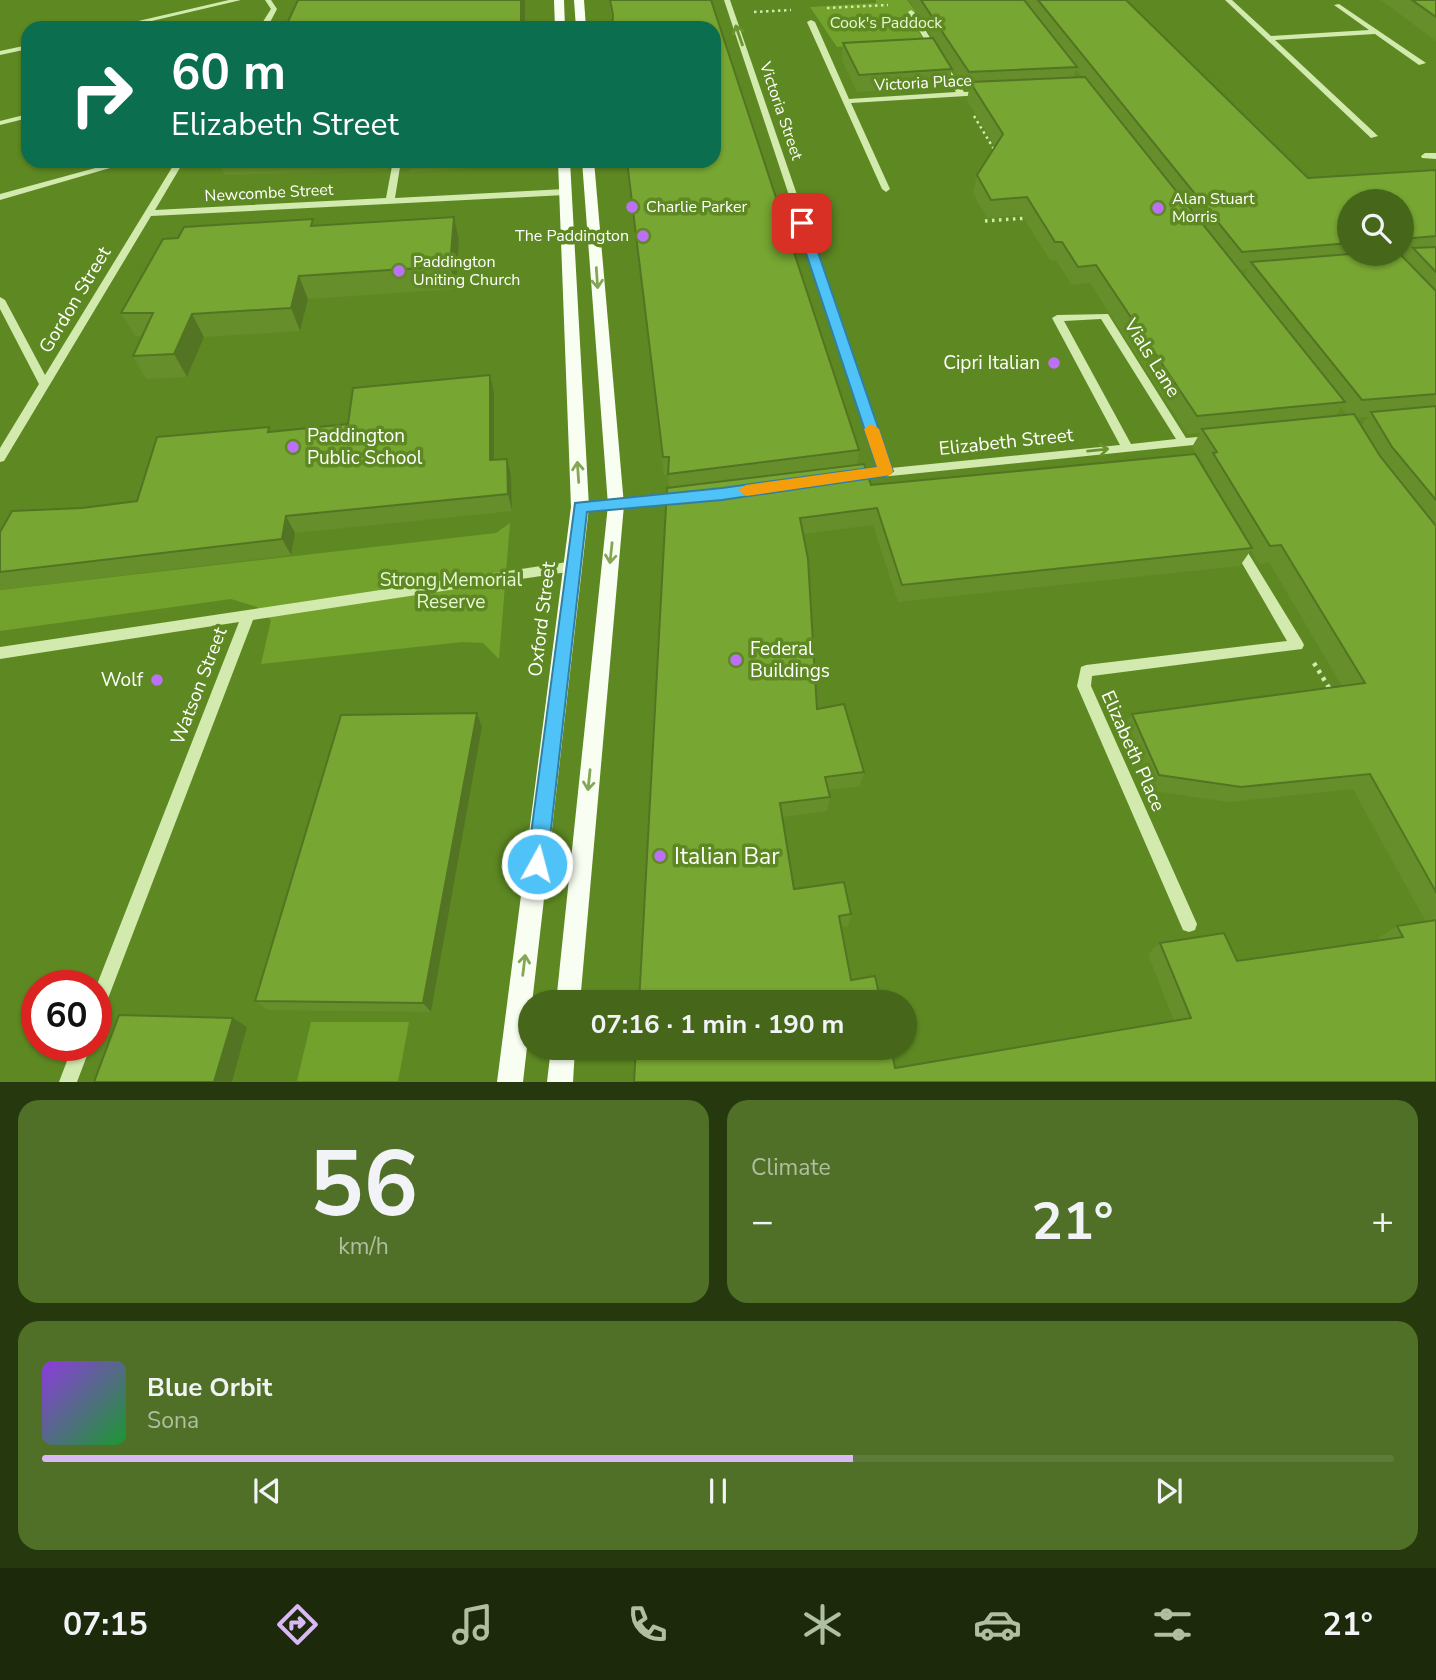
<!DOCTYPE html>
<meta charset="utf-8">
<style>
body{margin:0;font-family:"Nunito Sans",sans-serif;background:#506f27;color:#f1f3f6;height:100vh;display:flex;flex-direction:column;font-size:26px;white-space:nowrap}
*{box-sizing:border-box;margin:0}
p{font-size:23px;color:#b0bea2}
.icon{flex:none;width:38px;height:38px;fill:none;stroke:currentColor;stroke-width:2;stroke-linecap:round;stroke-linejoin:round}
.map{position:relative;height:1082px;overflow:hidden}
.panel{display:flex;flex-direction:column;gap:18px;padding:18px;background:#26390e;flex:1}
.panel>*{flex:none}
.banner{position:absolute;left:21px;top:21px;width:700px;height:147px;border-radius:21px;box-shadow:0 2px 5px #0004;background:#0b6e4f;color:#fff;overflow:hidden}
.controls{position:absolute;left:1337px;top:189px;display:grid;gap:14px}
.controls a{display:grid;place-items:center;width:77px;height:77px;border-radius:50%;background:#46671a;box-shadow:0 2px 5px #0004;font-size:35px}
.speed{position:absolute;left:21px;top:970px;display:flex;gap:14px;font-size:35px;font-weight:700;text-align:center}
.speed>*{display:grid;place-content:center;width:91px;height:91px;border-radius:50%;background:#46671a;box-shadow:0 2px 5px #0004;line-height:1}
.speed .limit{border:10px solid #d22;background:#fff;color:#111}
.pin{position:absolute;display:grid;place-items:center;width:60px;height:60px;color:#fff;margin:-30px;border-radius:14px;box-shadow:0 4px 10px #0006}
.me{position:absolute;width:77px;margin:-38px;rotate:7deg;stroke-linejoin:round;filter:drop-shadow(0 0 5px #0008)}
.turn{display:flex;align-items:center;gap:24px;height:147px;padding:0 35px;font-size:32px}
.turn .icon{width:91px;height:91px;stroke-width:2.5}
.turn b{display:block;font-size:49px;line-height:60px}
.big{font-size:52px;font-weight:700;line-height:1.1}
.panel .card{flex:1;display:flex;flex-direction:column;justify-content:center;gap:10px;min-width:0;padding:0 24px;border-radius:21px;background:#506f27}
.panel .dial{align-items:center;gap:0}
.dial b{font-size:91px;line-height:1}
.song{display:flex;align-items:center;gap:21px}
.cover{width:84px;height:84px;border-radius:10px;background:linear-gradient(135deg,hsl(270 70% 55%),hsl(130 70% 35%))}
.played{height:7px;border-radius:4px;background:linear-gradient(90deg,#d9b8f6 60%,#5e7b39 60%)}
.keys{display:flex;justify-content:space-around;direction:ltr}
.heat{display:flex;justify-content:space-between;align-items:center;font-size:38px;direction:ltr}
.panel .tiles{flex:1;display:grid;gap:18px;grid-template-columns:1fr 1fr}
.card:last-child{grid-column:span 2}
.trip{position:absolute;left:518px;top:990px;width:399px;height:70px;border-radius:35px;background:#46671a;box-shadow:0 2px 5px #0004;font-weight:700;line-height:70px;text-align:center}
.tabs{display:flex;height:112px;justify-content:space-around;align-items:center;background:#1c290a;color:#b0bea2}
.tabs .icon{width:49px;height:49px}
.tabs .active{color:#d9b8f6}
.tabs b{font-size:32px;color:#f1f3f6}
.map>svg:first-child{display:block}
</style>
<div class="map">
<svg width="1436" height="1082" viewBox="0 0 1436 1082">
<rect width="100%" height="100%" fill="#5e8922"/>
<!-- green -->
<g fill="#72a12c">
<polygon points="876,0 907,0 916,12 907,13 925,42 837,47 810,7 876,3"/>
<polygon points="510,523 499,659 483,643 462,642 261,664 271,620 257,607 231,599 0,631 0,590 496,533"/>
<polygon points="311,1022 409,1022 398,1081 297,1081"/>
</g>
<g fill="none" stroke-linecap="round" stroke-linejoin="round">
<!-- path-far2 -->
<g stroke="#d2eaae" stroke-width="2.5" stroke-dasharray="2.5 3.5" stroke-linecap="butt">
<polyline points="827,8 888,5"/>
<polyline points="754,12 791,10"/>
<polyline points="974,116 995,151"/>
</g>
<!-- path-far1 -->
<polyline stroke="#d2eaae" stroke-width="3.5" stroke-dasharray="2.5 4.5" stroke-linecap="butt" points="985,221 1028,218"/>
<!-- path -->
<polyline stroke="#d2eaae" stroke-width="4.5" stroke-dasharray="3.5 5" stroke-linecap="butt" points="1314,663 1331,691"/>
<!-- minor -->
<g fill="#d2eaae" fill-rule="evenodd">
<polygon points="229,0 241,0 122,28 108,28"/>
<polygon points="265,0 271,0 277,9 267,28 259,28 271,9"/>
<path d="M724 0H730L891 468 1120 445 1052 318 1057 315 1108 314 1186 438 1209 436 1215 440 1213 443 851 480 847 479 845 476 847 473 880 469ZM1101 319 1176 439 1131 444 1064 321Z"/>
<polygon points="1225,0 1232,0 1271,36 1369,30 1334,5 1339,4 1426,63 1419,65 1375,34 1275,40 1378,136 1371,138"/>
<polygon points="911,10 914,12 964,92 983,91 987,93 983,95 851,103 890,189 886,192 882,189 807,22 811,20 815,22 849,99 956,92 908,12"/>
<polygon points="28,45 28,49 0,55 0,51"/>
<polygon points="28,114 28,118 0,125 0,121"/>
<polygon points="1425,153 1436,153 1436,159 1422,158 1421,156"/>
<polygon points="121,161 134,161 0,200 0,194"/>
<polygon points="176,161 184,161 155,210 386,198 393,161 401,161 395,198 565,189 569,192 565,195 151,216 4,461 0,462 0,448 39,384 0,309 0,297 5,300 45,375"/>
<polygon points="681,494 687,498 681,502 580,512 574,507 580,502"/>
<polygon points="1238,541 1242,543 1302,641 1304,645 1302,649 1092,676 1091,686 1197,924 1195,930 1189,932 1183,930 1077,686 1081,667 1086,665 1287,641 1232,546 1234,543"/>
<polygon points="574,561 578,562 580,566 578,570 574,571 253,620 104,1009 102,1015 96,1017 96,987 239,622 0,659 0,647"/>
<polygon points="73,1045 91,1045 77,1082 59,1082"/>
</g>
<!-- major -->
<g fill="#f9fef2" fill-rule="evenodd">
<polygon points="554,0 564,0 565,28 555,28"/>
<polygon points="574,0 584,0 586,28 576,28"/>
<polygon points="558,161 570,161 589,507 523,1082 497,1082 571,507"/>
<polygon points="582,161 594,161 624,505 580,1003 556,1003 608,505"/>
<polygon points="551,1048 575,1048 573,1082 547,1082"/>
</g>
</g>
<!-- wall -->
<g fill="#668f2b" fill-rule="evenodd">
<path d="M609 0H711L859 450 857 464 871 485 1204 469 1205 467 1192 447 1200 433 1187 434 1090 283 1072 285 1056 260H1050L1022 215 987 218 973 193 977 175 995 146 967 100 969 89H965L937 45 952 69 949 86 857 92 842 60 843 43 933 38 909 0H1126L1308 178 1436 170V1082L895 1068 1174 1021 1148 954 1160 943 1237 961 1380 940 1378 938 1397 926 1426 922 1353 789 1228 802 1148 790 1122 729 1132 714 1342 686 1269 562 1259 564 1251 550 1240 566 898 602 873 525 803 534 817 709 864 772 860 786 828 790 830 797 827 811 782 817 794 889 851 914 848 926 841 927 851 980 881 1003H639L669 488 668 475H664L627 161H714L612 21ZM1076 70 1082 77H1074ZM1349 201H1402V254H1349ZM1248 269 1244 276 1239 270ZM1341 407 1347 415 1336 416ZM1364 417H1368L1361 426 1356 418Z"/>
<polygon points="1381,0 1436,0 1436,41"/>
<polygon points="219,161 392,161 389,170 225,175"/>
<polygon points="400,161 522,161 507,166 410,172 409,169 402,169"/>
<polygon points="454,217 459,240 456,289 308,299 300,331 204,337 187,377 146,379 133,356 142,336 135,336 121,313 178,238 316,226"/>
<polygon points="490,375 494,392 494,460 507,459 511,475 512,511 295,533 291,555 0,590 0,532 82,508 137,501 271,432 348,424"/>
<polygon points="477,713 482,727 431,1012 268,1010 255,1001"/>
</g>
<!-- shaded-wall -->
<g fill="#537423">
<rect x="521" y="0" width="4" height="28"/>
<polygon points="386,161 392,161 389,170"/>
<polygon points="506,161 522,161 507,166"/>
<polygon points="454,217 459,240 456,289 450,266"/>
<polygon points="299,276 308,299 300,331 291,308"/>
<polygon points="192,314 204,337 187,377 174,354"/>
<polygon points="490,375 494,392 494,477 490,460"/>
<polygon points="507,459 511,475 512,511 508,494"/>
<polygon points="286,516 295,533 291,555 282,539"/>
<polygon points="477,713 482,727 431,1012 423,1003"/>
<polygon points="233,1018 247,1027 232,1082 214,1082"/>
</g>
<!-- building -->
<g fill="#77a632" stroke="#537423" stroke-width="2">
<polygon points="298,0 521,0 521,28 285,28"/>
<polygon points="610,0 711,0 859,450 668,474 669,457 663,457 627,161 714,161 714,28 612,28 613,15"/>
<polygon points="921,0 1024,0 1077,67 969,72"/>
<polygon points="1038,0 1126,0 1308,178 1436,170 1436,236 1402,239 1402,201 1349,201 1349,243 1242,252"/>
<polygon points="1412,0 1436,0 1436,17"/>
<polygon points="933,38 952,69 859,75 843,43"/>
<polygon points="1085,77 1345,402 1197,416 1096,265 1078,267 1062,242 1055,242 1027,197 991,200 977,175 1003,134 970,82"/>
<polygon points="454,217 450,266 299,276 291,308 192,314 174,354 133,356 153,313 121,313 163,239 178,238 184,227 313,219 311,226"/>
<polygon points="1436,247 1436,272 1413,248"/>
<polygon points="1350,254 1400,254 1436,291 1436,394 1362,400 1251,262"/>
<polygon points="490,375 490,460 507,459 508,494 286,516 282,539 0,572 0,532 12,511 82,508 137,501 157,437 269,427 268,432 348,424 353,388"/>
<polygon points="1436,406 1436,500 1392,447 1371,412"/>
<polygon points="1354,414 1380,456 1436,526 1436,892 1370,774 1241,787 1159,775 1132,714 1365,683 1281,545 1270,546 1213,453 1217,452 1202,429"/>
<polygon points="1195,454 1252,548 902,585 877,508 800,518 808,559 817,709 844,704 864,772 825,777 830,797 780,803 794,889 844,882 851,914 839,916 851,980 875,976 881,1003 639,1003 667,488 864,464 871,485"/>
<polygon points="477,713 423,1003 255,1001 341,715"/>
<polygon points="1436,920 1436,1082 634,1082 636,1048 891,1048 895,1068 1191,1018 1160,943 1224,933 1237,961 1403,937 1397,926"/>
<polygon points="119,1015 233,1018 214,1082 94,1082"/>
</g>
<!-- one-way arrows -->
<defs><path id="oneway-shaft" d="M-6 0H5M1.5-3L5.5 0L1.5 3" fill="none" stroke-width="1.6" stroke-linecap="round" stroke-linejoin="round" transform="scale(1.75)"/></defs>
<g stroke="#6a9330">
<use href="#oneway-shaft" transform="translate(739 35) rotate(-109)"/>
<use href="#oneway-shaft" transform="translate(1098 450) rotate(-6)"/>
</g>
<g stroke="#85a656">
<use href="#oneway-shaft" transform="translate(597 278) rotate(86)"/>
<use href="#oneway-shaft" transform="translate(578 472) rotate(-94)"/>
<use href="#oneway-shaft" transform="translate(611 553) rotate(96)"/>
<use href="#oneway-shaft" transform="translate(589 780) rotate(96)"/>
<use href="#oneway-shaft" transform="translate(524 965) rotate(-83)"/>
</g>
<!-- route -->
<polygon fill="#4fc3f7" stroke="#337fa1" stroke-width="2" points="802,219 808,223 893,471 886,476 722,500 587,512 547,864 544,871 537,874 530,871 527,864 575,503 722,488 877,467 796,223"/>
<!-- slow -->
<polygon fill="#f59e0b" points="871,424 879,429 893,471 891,475 746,496 738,490 746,485 877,467 864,429"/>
<!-- markers -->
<g fill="#bc70f6" stroke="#5e8922" stroke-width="2.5">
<circle cx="632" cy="207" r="7"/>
<circle cx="1158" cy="208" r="7"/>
<circle cx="643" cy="236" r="7"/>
<circle cx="399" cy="271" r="7"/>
<circle cx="1054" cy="363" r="7"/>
<circle cx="293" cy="447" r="7"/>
<circle cx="736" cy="660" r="7"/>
<circle cx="157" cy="680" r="7"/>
<circle cx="660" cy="856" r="7"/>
</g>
<g text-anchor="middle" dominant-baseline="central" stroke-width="7" stroke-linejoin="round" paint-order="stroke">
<!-- far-park labels -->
<g font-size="16" fill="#e9f8d3" stroke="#5e8922">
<text x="886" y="23">Cook's Paddock</text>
</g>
<!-- far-street labels -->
<g font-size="16" fill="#fff" stroke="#5e8922">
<text transform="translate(923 83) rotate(-3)">Victoria Place</text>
<text transform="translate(781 111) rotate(71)">Victoria Street</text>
<text transform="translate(269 193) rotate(-3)">Newcombe Street</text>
</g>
<!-- far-poi labels -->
<g font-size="16" fill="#fff" stroke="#5e8922" text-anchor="start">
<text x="1172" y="199">Alan Stuart<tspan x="1172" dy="18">Morris</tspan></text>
<text x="646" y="207">Charlie Parker</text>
<text x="629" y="236" text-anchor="end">The Paddington</text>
<text x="413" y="262">Paddington<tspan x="413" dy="18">Uniting Church</tspan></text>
</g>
<!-- street labels -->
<g font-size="19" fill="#fff" stroke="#5e8922">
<text transform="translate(75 300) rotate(-59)">Gordon Street</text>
<text transform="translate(1152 358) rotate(58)">Vials Lane</text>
<text transform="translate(1006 442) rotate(-6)">Elizabeth Street</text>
<text transform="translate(542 619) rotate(-83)">Oxford Street</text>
<text transform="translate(199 686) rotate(-69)">Watson Street</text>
<text transform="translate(1133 751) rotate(66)">Elizabeth Place</text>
</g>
<!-- poi labels -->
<g font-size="19" fill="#fff" stroke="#5e8922" text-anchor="end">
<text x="1040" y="363">Cipri Italian</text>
<text x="307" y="436" text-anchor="start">Paddington<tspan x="307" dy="22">Public School</tspan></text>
<text x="750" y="649" text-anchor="start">Federal<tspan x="750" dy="22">Buildings</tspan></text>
<text x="143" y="680">Wolf</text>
</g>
<!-- park labels -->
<g font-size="19" fill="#e9f8d3" stroke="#5e8922">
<text x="451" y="580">Strong Memorial<tspan x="451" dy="22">Reserve</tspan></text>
</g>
<!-- near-poi labels -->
<g font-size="23" fill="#fff" stroke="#5e8922" text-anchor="start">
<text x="674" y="856">Italian Bar</text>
</g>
</g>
</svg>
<div class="controls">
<a><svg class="icon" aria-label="search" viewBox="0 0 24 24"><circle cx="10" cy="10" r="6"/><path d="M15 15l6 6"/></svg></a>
</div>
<div class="speed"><div class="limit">60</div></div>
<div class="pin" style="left:802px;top:223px;background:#d93025"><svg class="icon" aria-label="arrive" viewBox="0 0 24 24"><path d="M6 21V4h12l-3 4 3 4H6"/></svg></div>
<svg class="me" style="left:537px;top:864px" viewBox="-20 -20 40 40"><circle r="17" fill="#4fc3f7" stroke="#fff" stroke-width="3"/><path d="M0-11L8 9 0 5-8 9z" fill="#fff"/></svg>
<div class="trip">07:16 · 1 min · 190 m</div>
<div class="banner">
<div class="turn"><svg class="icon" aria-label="right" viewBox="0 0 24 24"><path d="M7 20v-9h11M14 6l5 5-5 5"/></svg><div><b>60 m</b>Elizabeth Street</div></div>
</div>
</div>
<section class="panel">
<div class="tiles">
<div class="card dial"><b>56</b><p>km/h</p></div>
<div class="card"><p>Climate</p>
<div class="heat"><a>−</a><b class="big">21°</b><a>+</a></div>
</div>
<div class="card">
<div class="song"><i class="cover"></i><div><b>Blue Orbit</b><p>Sona</p></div></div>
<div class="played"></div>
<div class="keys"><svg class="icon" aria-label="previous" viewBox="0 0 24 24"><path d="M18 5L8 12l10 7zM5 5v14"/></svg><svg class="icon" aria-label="pause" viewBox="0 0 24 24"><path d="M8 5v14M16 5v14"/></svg><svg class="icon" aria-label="next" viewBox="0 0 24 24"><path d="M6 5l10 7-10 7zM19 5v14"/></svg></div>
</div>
</div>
</section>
<nav class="tabs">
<b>07:15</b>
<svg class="icon active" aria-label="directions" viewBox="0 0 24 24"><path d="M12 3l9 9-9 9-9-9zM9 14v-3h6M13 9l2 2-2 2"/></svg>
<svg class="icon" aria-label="music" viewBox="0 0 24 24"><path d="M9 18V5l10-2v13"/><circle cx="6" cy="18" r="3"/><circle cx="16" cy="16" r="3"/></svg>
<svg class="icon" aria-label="phone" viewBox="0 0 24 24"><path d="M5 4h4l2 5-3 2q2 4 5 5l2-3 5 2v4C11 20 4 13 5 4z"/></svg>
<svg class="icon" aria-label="climate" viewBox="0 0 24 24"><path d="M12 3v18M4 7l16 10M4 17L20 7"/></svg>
<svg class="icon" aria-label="car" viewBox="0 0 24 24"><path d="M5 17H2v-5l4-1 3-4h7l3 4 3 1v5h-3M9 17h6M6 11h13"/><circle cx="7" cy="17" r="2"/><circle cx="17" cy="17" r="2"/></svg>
<svg class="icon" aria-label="filters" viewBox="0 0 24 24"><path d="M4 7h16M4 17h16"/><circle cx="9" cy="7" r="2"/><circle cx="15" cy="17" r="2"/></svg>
<b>21°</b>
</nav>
